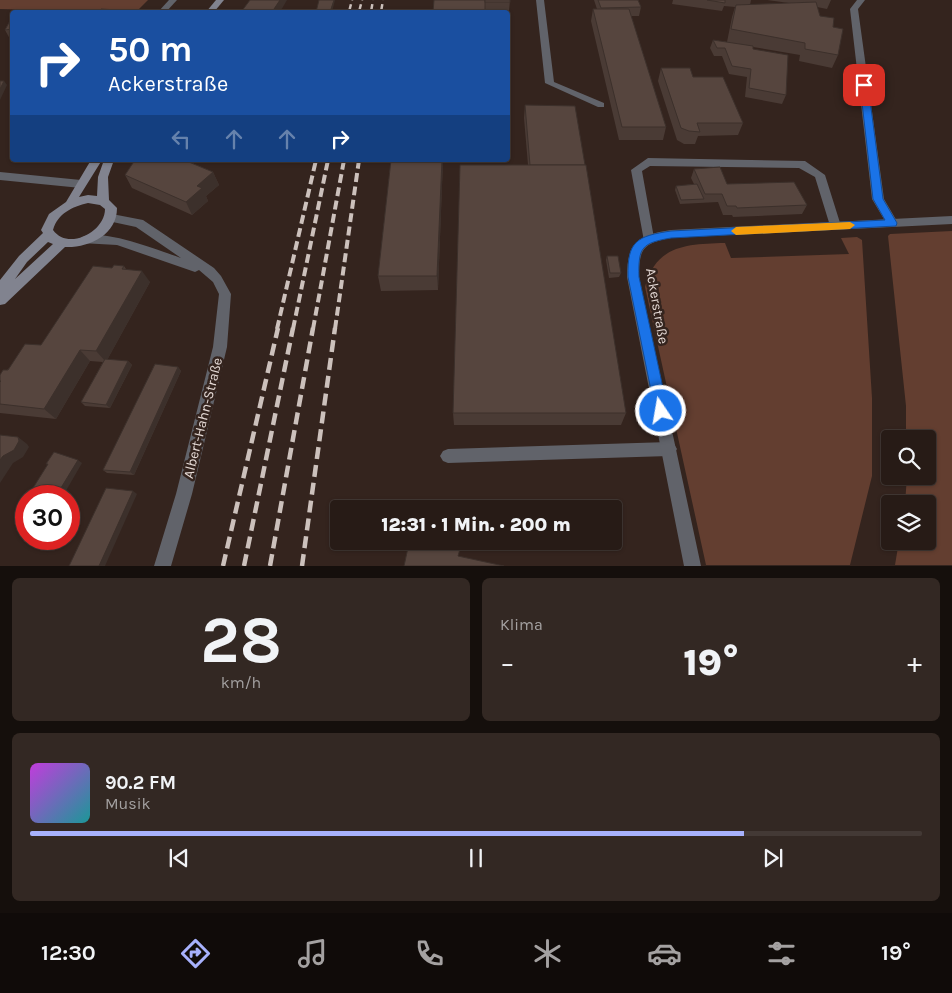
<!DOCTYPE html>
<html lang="de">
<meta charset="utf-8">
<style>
body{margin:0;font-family:Karla,sans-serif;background:#332823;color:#f1f3f6;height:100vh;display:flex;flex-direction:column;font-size:19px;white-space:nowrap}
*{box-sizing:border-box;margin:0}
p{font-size:16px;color:#a4a1a1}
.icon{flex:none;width:28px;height:28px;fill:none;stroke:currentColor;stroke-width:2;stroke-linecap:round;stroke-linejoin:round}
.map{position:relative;height:566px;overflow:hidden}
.sheet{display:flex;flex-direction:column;gap:12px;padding:12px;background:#150f0c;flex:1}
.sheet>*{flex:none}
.guide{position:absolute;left:10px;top:10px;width:500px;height:152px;border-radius:5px;box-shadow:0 1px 4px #0004,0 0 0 1px #433935;background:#1a4fa0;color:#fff;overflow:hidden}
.fabs{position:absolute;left:881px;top:430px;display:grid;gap:10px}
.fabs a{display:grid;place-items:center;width:55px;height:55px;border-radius:5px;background:#271b16;box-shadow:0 1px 4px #0004,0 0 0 1px #433935;font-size:25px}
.speed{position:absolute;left:15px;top:485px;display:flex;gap:10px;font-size:25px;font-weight:700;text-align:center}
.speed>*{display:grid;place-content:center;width:65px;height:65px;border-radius:50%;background:#271b16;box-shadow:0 1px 4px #0004,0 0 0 1px #433935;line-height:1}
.speed .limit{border:8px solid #d22;background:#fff;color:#111}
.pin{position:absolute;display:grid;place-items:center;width:42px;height:42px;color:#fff;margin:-21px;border-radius:10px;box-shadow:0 2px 8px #0006}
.me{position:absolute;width:55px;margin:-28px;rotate:348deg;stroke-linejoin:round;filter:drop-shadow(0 0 4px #0008)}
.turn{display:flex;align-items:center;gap:18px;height:105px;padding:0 15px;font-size:22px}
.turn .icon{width:65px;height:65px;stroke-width:2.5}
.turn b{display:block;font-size:35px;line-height:42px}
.lanes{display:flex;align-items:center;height:48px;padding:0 15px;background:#0003;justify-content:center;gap:25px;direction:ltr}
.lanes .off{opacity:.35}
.big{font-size:38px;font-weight:800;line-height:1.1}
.sheet .widget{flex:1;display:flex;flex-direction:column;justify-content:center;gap:8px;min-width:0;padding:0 18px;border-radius:8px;background:#332823}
.sheet .dial{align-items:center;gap:0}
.dial b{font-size:65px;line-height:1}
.song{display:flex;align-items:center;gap:15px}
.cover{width:60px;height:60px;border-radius:8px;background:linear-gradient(135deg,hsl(290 70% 55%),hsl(180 70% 35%))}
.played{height:5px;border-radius:2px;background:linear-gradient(90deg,#a7b1fc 80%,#433935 80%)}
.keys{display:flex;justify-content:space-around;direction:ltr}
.heat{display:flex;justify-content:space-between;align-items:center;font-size:28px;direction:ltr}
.sheet .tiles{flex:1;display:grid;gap:12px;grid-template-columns:1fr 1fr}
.widget:last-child{grid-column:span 2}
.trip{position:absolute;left:330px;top:500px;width:292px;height:50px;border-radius:5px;background:#271b16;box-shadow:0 1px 4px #0004,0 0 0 1px #433935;font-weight:800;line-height:50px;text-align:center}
.tab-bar{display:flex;height:80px;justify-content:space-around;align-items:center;background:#100b09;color:#a4a1a1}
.tab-bar .icon{width:35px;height:35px}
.tab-bar .selected{color:#a7b1fc}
.tab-bar b{font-size:22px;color:#f1f3f6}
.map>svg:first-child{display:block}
</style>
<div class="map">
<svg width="952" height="566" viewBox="0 0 952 566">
<rect width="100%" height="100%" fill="#34241e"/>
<!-- green -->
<g fill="#633e30">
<polygon points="0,0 148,0 136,12 0,9"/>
<polygon points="952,231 952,565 895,565 899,541 928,541 928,504 905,504 907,476 928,476 928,439 906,439 906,406 888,236 890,234"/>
<path d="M857 237 862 240 872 398V476L850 565H706L645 287C656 245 687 244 725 243L731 258 849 254 841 238Z"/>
</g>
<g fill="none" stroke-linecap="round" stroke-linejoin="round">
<!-- lane -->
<g fill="#61636a" fill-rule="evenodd">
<polygon points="169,0 177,0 166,12 158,12"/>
<polygon points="536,0 544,0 554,82 604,103 604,107 598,107 545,83"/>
<polygon points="857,0 865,0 858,9 884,199 898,223 892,227 888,226 872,199 850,9"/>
<polygon points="648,158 805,161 825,175 841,226 835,230 831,229 815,177 799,168 650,166 642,171 654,238 652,241 644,241 631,170"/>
<polygon points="0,172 81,180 86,184 81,188 0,180"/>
<polygon points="669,442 674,444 677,449 674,454 669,456 448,463 443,461 440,456 443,451 448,449"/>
</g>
<!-- street -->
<g fill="#61636a" fill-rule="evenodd">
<path d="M112 214 143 220 214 268 221 276 231 294 227 347 192 494 171 566H154L176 494 213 347 219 294 213 282 199 270 195 272 117 245 81 243 79 240C90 223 164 252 181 258L136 227 108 221 106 218Z"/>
<path d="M952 216V224L671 238C643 243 639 249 639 277L701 566H684L627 277C627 242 638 235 671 230Z"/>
</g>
<!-- secondary -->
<g fill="#81838f" fill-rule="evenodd">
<polygon points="216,0 224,0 214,12 206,12"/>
<path d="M91 160H102L79 197 88 195 97 196 98 177 104 160H114L108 177 109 200 117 208C117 235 89 248 65 247L5 304 0 305V280L19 256 43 233 41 230 49 214 66 202ZM88 203 100 205 105 209C105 232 68 251 53 230 58 213 72 207 88 203ZM48 242 53 244 15 279 27 262Z"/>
</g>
<!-- rail-far2 -->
<g stroke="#ccc1bc" stroke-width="2.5" stroke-dasharray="8 4" stroke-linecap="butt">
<polyline points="349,12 352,0"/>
<polyline points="359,12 362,0"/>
<polyline points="371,12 373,0"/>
<polyline points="381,12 383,0"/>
</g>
<!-- rail-far1 -->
<g stroke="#ccc1bc" stroke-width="4" stroke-dasharray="9 4.5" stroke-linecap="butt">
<polyline points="277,329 316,160"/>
<polyline points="293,329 328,160"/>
<polyline points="313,329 344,160"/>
<polyline points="335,329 359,160"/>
</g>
<!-- rail -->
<g stroke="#ccc1bc" stroke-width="4.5" stroke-dasharray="12 6" stroke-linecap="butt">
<polyline points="223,566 278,328"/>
<polyline points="244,566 293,328"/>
<polyline points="270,566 313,328"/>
<polyline points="302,566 335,328"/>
</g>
</g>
<!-- wall -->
<g fill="#4a3b35">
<polygon points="434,0 510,0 509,11 485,11"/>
<polygon points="594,0 638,0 641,7 639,16 631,16 666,127 663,140 619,140 591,21 593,9 597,9"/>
<polygon points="673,0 751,0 750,5 789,3 767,0 831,0 827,9 817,7 820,16 833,27 838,55 832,68 799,61 800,55 753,47 753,49 786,95 782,104 745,97 747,77 729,74 722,56 714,56 710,48 713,40 727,42 732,17 735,7 724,6 722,11 672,4"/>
<polygon points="12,17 12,39 10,39 5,30"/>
<polygon points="661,68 693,77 743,123 738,135 698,136 695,144 684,144 677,140 658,81"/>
<polygon points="525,105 626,413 621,425 454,425 453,413 528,165 524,118"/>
<polygon points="135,160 194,160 192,163 213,172 219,185 206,196 208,201 192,215 132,188 125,175"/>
<polygon points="391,160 443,160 438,290 381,291 378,276"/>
<polygon points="694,169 727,184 807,205 802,214 733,217 732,215 723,215 718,202 680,204 675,190 676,186 694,184 691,178"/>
<polygon points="607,256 621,273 619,277 609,278 606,260"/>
<polygon points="124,266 126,269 150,282 107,360 128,361 132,365 110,408 85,406 81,402 103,362 90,361 56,419 0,413 0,375 41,345 112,268"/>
<polygon points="178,367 181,371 134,475 107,473 103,470"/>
</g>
<!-- shaded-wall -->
<g fill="#3c302b">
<polygon points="280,0 287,0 280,12 272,12"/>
<polygon points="334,0 335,0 332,12 330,12"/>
<polygon points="4,81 7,85 0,100 0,89"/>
<polygon points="182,160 194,160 188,171"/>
<polygon points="442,160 443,160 438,290 437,276"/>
<polygon points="213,172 219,185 206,196 208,201 192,215 186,202 197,186"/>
<polygon points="142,271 150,282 106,362 96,351"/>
<polygon points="80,350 90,361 56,419 44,409"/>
<polygon points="128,361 132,365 110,408 106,405"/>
<polygon points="178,367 181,371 134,475 130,472"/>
<polygon points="18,437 27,444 29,447 23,457 13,463 0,483 0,460"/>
<polygon points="78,460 82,463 63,496 56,496"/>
<polygon points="133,491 137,494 105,566 99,566"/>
</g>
<!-- building -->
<g fill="#56453e" stroke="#3c302b">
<polygon points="250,0 280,0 272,12 241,12"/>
<polygon points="319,0 334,0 330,12 316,12"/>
<polygon points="434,0 485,0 485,12 433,12"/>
<rect x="485" y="0" width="25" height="2"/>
<polygon points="598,0 638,0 641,7 601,8"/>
<polygon points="707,0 725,0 725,3"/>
<polygon points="816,2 820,16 834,18 833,27 843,29 838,55 805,49 805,43 731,29 736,5"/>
<polygon points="101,9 133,11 132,12 98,12"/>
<polygon points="593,9 629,9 666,127 622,127"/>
<polygon points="12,17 12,29 5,30"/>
<polygon points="713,40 753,46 753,49 788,55 786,95 749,88 751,69 732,66 725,48 717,48"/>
<polygon points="661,68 690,68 693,77 723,77 743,123 697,123 700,132 689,131 681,128"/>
<polygon points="0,81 4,81 0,89"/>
<polygon points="525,105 575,106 585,165 530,165"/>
<polygon points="135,160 184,160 213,172 197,186 202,188 186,202 125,175"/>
<polygon points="391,160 442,160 437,276 378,276"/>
<polygon points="460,165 586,165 626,413 453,413"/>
<polygon points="720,167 727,184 794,182 807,205 737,208 736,206 727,206 722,194 705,194 694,169"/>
<polygon points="697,184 704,199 681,200 676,186"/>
<polygon points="607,256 618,256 621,273 610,273"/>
<polygon points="114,265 124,266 122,269 142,271 96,351 80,350 44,409 0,404 0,382 1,381 0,381 0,375 3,370 8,370 25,344 41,345 93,266 112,268"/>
<polygon points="105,359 128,361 106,405 81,402"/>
<polygon points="155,364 178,367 130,472 103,470"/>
<polygon points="0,435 18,437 19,441 14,450 3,456 0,460"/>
<polygon points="54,452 78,460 56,496 28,496 48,464 46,464"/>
<polygon points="106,488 133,491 99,566 69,566"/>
<polygon points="26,498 26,507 22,505"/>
<polygon points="409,543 436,549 437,545 460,549 458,556 504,566 404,566"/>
</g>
<!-- route -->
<path fill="#1a73e8" stroke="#114b97" d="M864 82 868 85 883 199 897 223 896 226 671 238C642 243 638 247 639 277L668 411 666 415 661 417 656 415 628 277C627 241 637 236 671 231L885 220 873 199 860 85Z"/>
<!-- slow -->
<polygon fill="#f59e0b" points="850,222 855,225 850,229 736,235 731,231 736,227"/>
<g text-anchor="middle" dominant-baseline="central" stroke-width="5" stroke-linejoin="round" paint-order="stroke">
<!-- street labels -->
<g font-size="14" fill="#e5dad6" stroke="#34241e">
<text transform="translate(657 306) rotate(80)">Ackerstraße</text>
<text transform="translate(203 418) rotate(-76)">Albert-Hahn-Straße</text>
</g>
</g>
</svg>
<div class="fabs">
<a><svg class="icon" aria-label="search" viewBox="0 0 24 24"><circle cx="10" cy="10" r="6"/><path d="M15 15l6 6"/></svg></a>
<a><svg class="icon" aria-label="layers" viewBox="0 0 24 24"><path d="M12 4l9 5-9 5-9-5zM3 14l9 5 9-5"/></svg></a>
</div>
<div class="speed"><div class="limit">30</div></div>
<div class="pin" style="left:864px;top:85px;background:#d93025"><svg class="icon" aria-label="arrive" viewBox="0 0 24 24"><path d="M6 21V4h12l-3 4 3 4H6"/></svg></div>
<svg class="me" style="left:661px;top:411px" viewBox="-20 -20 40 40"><circle r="17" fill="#1a73e8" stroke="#fff" stroke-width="3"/><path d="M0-11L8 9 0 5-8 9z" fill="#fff"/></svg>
<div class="trip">12:31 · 1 Min. · 200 m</div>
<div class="guide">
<div class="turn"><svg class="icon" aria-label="right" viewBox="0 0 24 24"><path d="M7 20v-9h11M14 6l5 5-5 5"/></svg><div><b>50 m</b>Ackerstraße</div></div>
<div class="lanes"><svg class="icon off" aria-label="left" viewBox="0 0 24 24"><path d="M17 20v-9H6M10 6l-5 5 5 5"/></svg><svg class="icon off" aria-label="ahead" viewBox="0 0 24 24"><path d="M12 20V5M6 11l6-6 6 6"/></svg><svg class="icon off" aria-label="ahead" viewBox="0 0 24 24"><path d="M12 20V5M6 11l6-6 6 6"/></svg><svg class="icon" aria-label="right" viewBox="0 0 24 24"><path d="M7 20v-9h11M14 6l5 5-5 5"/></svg></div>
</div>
</div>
<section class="sheet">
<div class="tiles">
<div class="widget dial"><b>28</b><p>km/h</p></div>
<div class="widget"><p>Klima</p>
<div class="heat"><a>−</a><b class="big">19°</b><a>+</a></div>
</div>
<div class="widget">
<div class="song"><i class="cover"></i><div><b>90.2 FM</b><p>Musik</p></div></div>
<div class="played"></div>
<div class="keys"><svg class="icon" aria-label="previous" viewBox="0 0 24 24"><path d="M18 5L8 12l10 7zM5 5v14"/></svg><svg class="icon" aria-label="pause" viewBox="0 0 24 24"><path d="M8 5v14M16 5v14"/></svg><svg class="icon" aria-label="next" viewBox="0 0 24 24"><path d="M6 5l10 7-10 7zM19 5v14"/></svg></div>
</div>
</div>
</section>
<nav class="tab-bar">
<b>12:30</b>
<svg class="icon selected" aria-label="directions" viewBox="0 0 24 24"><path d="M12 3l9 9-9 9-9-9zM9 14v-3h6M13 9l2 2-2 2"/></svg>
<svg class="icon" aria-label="music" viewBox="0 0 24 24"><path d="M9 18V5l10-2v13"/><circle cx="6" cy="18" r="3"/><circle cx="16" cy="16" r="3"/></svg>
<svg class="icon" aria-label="phone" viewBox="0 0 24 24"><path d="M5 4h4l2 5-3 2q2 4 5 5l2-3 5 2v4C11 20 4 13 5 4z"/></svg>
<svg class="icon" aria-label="climate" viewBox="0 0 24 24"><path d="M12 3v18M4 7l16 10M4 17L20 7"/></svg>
<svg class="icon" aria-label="car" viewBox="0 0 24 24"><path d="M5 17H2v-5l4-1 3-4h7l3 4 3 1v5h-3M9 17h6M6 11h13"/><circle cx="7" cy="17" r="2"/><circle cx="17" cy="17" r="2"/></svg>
<svg class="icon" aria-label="filters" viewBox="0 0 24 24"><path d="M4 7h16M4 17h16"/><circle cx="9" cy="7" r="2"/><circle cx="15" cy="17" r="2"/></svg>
<b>19°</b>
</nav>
